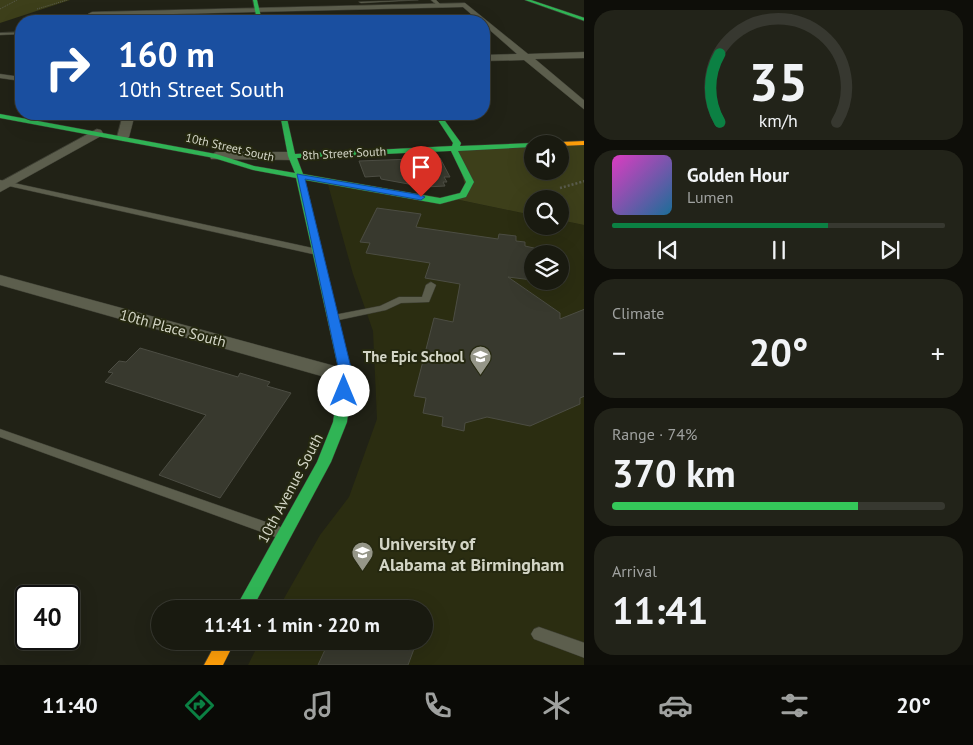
<!DOCTYPE html>
<meta charset="utf-8">
<style>
body{margin:0;font-family:"PT Sans",sans-serif;background:#222319;color:#f1f3f6;height:100vh;display:flex;flex-direction:column;font-size:19px;white-space:nowrap}
*{box-sizing:border-box;margin:0}
p{font-size:16px;color:#9fa19f}
.icon{flex:none;width:28px;height:28px;fill:none;stroke:currentColor;stroke-width:2;stroke-linecap:round;stroke-linejoin:round}
.map{position:relative;flex:1;overflow:hidden}
.side{display:flex;flex-direction:column;gap:10px;padding:10px;background:#0e0e09;width:389px}
.side>*{flex:none}
.hud{position:absolute;left:15px;top:15px;width:475px;height:105px;border-radius:20px;box-shadow:0 5px 20px #0002,0 0 0 1px #373830;background:#1a4fa0;color:#fff;overflow:hidden}
.fabs{position:absolute;left:524px;top:135px;display:grid;gap:10px}
.fabs a{display:grid;place-items:center;width:45px;height:45px;border-radius:50%;background:#191a10;box-shadow:0 5px 20px #0002,0 0 0 1px #373830;font-size:25px}
.speed{position:absolute;left:15px;top:585px;display:flex;gap:10px;font-size:25px;font-weight:700;text-align:center}
.speed>*{display:grid;place-content:center;width:65px;height:65px;border-radius:50%;background:#191a10;box-shadow:0 5px 20px #0002,0 0 0 1px #373830;line-height:1}
.speed .limit{border:2px solid #111;border-radius:8px;background:#fff;color:#111}
.pin{position:absolute;display:grid;place-items:center;width:42px;height:42px;color:#fff;margin:-51px -21px;border-radius:50% 50% 50% 0;rotate:-45deg;box-shadow:0 0 5px #0007}
.pin .icon{rotate:45deg}
.me{position:absolute;width:55px;margin:-28px;rotate:0deg;stroke-linejoin:round;filter:drop-shadow(0 0 4px #0008)}
.turn{display:flex;align-items:center;gap:18px;height:105px;padding:0 20px;font-size:22px}
.turn .icon{width:65px;height:65px;stroke-width:2.5}
.turn b{display:block;font-size:35px;line-height:42px}
.big{font-size:38px;font-weight:700;line-height:1.1}
.side .widget{flex:1;display:flex;flex-direction:column;justify-content:center;gap:8px;min-width:0;padding:0 18px;border-radius:20px;background:#222319}
.side .dial{align-items:center;gap:0}
.dial svg{height:130px;overflow:visible;fill:none;stroke:#373830;stroke-width:7;stroke-linecap:round;text-anchor:middle}
.dial text{fill:#f1f3f6;stroke:none}
.song{display:flex;align-items:center;gap:15px}
.cover{width:60px;height:60px;border-radius:8px;background:linear-gradient(135deg,hsl(310 70% 55%),hsl(200 70% 35%))}
.played{height:5px;border-radius:2px;background:linear-gradient(90deg,#0b8043 65%,#373830 65%)}
.keys{display:flex;justify-content:space-around;direction:ltr}
.heat{display:flex;justify-content:space-between;align-items:center;font-size:28px;direction:ltr}
.charge{height:8px;border-radius:4px;background:linear-gradient(90deg,#34c759 74%,#373830 0)}
.trip{position:absolute;left:151px;top:600px;width:282px;height:50px;border-radius:25px;background:#191a10;box-shadow:0 5px 20px #0002,0 0 0 1px #373830;font-weight:700;line-height:50px;text-align:center}
.tab-bar{display:flex;height:80px;justify-content:space-around;align-items:center;background:#0a0a06;color:#9fa19f}
.tab-bar .icon{width:35px;height:35px}
.tab-bar .on{color:#0b8043}
.tab-bar b{font-size:22px;color:#f1f3f6}
main{display:flex;flex:1;min-height:0}
.map>svg:first-child{display:block}
</style>
<main>
<div class="map">
<svg width="585" height="665" viewBox="0 0 585 665">
<rect width="100%" height="100%" fill="#212216"/>
<!-- built -->
<path fill="#2b2d11" fill-rule="evenodd" d="M327 181 455 199 532 215V226H560V220L584 225V665H248L260 641H425V609H278L320 535 349 497 377 419 373 331 353 274ZM532 254H560V281H532Z"/>
<!-- green -->
<g fill="#3d3f1a">
<polygon points="0,0 70,0 0,23"/>
<polygon points="584,143 584,225 560,220 560,199 532,199 532,215 455,199 467,191 454,148 532,145 532,171 560,171 560,144"/>
</g>
<!-- building -->
<g fill="#38392e" stroke="#4c4d43">
<polygon points="440,158 450,177 444,177 447,182 443,182 445,186 425,187 381,179 380,176 365,177 359,161"/>
<polygon points="377,208 421,214 416,227 498,239 499,234 516,236 516,241 525,242 525,246 534,248 534,252 544,253 532,254 532,280 508,277 560,313 560,319 585,309 585,396 580,398 580,404 530,426 487,417 465,423 464,431 442,426 443,417 423,413 426,398 414,396 434,318 453,322 460,284 425,278 430,263 366,253 370,243 360,242"/>
<polygon points="140,348 238,377 240,373 270,382 267,386 291,393 220,498 159,475 206,415 105,382 113,373 108,372 119,361 126,362"/>
<polygon points="329,641 417,641 408,665 318,665"/>
</g>
<g fill="none" stroke-linecap="round" stroke-linejoin="round">
<defs>
<g id="lane">
<polygon points="418,0 361,3 359,2"/>
<polygon points="431,0 436,0 441,5 438,6"/>
<polygon points="21,32 21,34 0,35 0,33"/>
<polygon points="0,74 21,77 21,81 0,78"/>
<polygon points="0,180 317,249 321,252 317,255 0,184"/>
<polygon points="431,282 436,285 429,302 401,303 386,310 334,321 329,318 334,315 380,306 399,297 422,297 426,285"/>
<polygon points="0,429 286,529 288,533 286,537 281,539 0,437"/>
<polygon points="539,627 585,643 585,658 534,639 531,634 534,629"/>
</g>
<g id="street">
<polygon points="465,3 528,54 585,52 585,58 535,59 585,101 585,110 524,60 484,61 484,55 517,54 484,25 484,21 479,21 463,7 92,16 88,14 92,12"/>
<polygon points="123,114 135,114 129,137 123,141 117,137"/>
<polygon points="97,129 101,130 103,133 101,136 0,192 0,182"/>
<polygon points="216,152 292,152 298,156 292,160 211,159 210,156"/>
<polygon points="0,275 353,371 356,376 353,381 346,383 0,285"/>
</g>
<g id="fast">
<polygon points="253,0 257,0 262,21 257,21"/>
<polygon points="525,0 531,0 585,18 585,21"/>
<path d="M0 114 216 154 254 166 295 173 288 156 280 114H286L295 154 452 146 453 143 434 114H440L461 143 460 146 532 143 535 144H532V147L458 151 474 182 466 197 440 204 305 180 352 376 347 422 331 462 252 609H235L317 462 333 422 340 376 296 178 253 170 214 158 0 118ZM451 151 466 182 460 193 440 198 303 174 297 158Z"/>
</g>
<g id="slow">
<polygon points="585,141 585,145 560,146 560,144 556,144 560,142"/>
<polygon points="217,641 235,641 223,665 204,665"/>
</g>
</defs>
<!-- lane casing -->
<use href="#lane" stroke="#3d3e33" stroke-width="1"/>
<!-- street casing -->
<use href="#street" stroke="#3d3e33" stroke-width="1"/>
<!-- fast casing -->
<use href="#fast" stroke="#3d3e33" stroke-width="1"/>
<!-- slow casing -->
<use href="#slow" stroke="#3d3e33" stroke-width="1"/>
<!-- path-far1 -->
<g stroke="#5b5d4f" stroke-width="1" stroke-dasharray="1 1" stroke-linecap="butt">
<polyline points="0,9 17,0"/>
<polyline points="37,9 67,0"/>
</g>
<!-- path -->
<polyline stroke="#5b5d4f" stroke-width="2.5" stroke-dasharray="2 2" stroke-linecap="butt" points="560,188 585,181"/>
<!-- lane -->
<use href="#lane" fill="#5c5e4d" fill-rule="evenodd"/>
<!-- street -->
<use href="#street" fill="#5c5e4d" fill-rule="evenodd"/>
<!-- fast -->
<use href="#fast" fill="#30b455" fill-rule="evenodd"/>
<!-- slow -->
<use href="#slow" fill="#ff9f0a" fill-rule="evenodd"/>
</g>
<!-- route -->
<polygon fill="#1a73e8" stroke="#114b97" points="297,174 421,195 425,197 421,200 305,179 353,376 351,391 344,395 338,391 340,376"/>
<!-- icons -->
<defs>
<symbol id="school-pin" viewBox="-11 -11 22 30"><path d="M0 17L-7.5 6A9.5 9.5 0 1 1 7.5 6Z" fill="#959688" stroke="#252810"/><path d="M0-5L7-2L0 1L-7-2ZM-4 1L0 2.5L4 1V4Q0 6-4 4Z" fill="#fff"/></symbol>
<symbol id="university-pin" viewBox="-11 -11 22 30"><path d="M0 17L-7.5 6A9.5 9.5 0 1 1 7.5 6Z" fill="#959688" stroke="#252810"/><path d="M0-5L7-2L0 1L-7-2ZM-4 1L0 2.5L4 1V4Q0 6-4 4Z" fill="#fff"/></symbol>
</defs>
<g fill-rule="evenodd">
<use href="#school-pin" x="468" y="344" width="25" height="34"/>
<use href="#university-pin" x="350" y="540" width="25" height="34"/>
</g>
<g text-anchor="middle" dominant-baseline="central" stroke-width="4" stroke-linejoin="round" paint-order="stroke">
<!-- far-street labels -->
<g font-size="12" fill="#d3d5c6" stroke="#252810">
<text transform="translate(230 147) rotate(13)">10th Street South</text>
<text transform="translate(344 153) rotate(-3)">8th Street South</text>
</g>
<!-- street labels -->
<g font-size="15" fill="#d3d5c6" stroke="#252810">
<text transform="translate(173 328) rotate(15)">10th Place South</text>
<text transform="translate(290 488) rotate(-62)">10th Avenue South</text>
</g>
<!-- poi labels -->
<g font-size="15" font-weight="bold" fill="#d3d5c6" stroke="#252810" text-anchor="end">
<text x="464" y="356">The Epic School</text>
</g>
<!-- near-poi labels -->
<g font-size="18" font-weight="bold" fill="#d3d5c6" stroke="#252810" text-anchor="start">
<text x="379" y="543">University of<tspan x="379" dy="21">Alabama at Birmingham</tspan></text>
</g>
</g>
</svg>
<div class="fabs">
<a><svg class="icon" aria-label="sound" viewBox="0 0 24 24"><path d="M4 9h4l5-4v14l-5-4H4zM17 9q2 3 0 6"/></svg></a>
<a><svg class="icon" aria-label="search" viewBox="0 0 24 24"><circle cx="10" cy="10" r="6"/><path d="M15 15l6 6"/></svg></a>
<a><svg class="icon" aria-label="layers" viewBox="0 0 24 24"><path d="M12 4l9 5-9 5-9-5zM3 14l9 5 9-5"/></svg></a>
</div>
<div class="speed"><div class="limit">40</div></div>
<div class="pin" style="left:421px;top:197px;background:#d93025"><svg class="icon" aria-label="arrive" viewBox="0 0 24 24"><path d="M6 21V4h12l-3 4 3 4H6"/></svg></div>
<svg class="me" style="left:344px;top:391px" viewBox="-20 -20 40 40"><circle r="19" fill="#fff"/><path d="M0-13L10 11 0 6-10 11z" fill="#1a73e8"/></svg>
<div class="trip">11:41 · 1 min · 220 m</div>
<div class="hud">
<div class="turn"><svg class="icon" aria-label="right" viewBox="0 0 24 24"><path d="M7 20v-9h11M14 6l5 5-5 5"/></svg><div><b>160 m</b>10th Street South</div></div>
</div>
</div>
<section class="side">
<div class="widget dial"><svg viewBox="0 0 100 80">
<path d="M14 69A42 42 0 1 1 86 69"/>
<path d="M14 69A42 42 0 0 1 14 27" stroke="#0b8043"/>
<text x="50" y="56" font-size="32" font-weight="700">35</text>
<text x="50" y="72" font-size="11">km/h</text>
</svg></div>
<div class="widget">
<div class="song"><i class="cover"></i><div><b>Golden Hour</b><p>Lumen</p></div></div>
<div class="played"></div>
<div class="keys"><svg class="icon" aria-label="previous" viewBox="0 0 24 24"><path d="M18 5L8 12l10 7zM5 5v14"/></svg><svg class="icon" aria-label="pause" viewBox="0 0 24 24"><path d="M8 5v14M16 5v14"/></svg><svg class="icon" aria-label="next" viewBox="0 0 24 24"><path d="M6 5l10 7-10 7zM19 5v14"/></svg></div>
</div>
<div class="widget"><p>Climate</p>
<div class="heat"><a>−</a><b class="big">20°</b><a>+</a></div>
</div>
<div class="widget"><p>Range · 74%</p><b class="big">370 km</b><div class="charge"></div></div>
<div class="widget"><p>Arrival</p><b class="big">11:41</b></div>
</section>
</main>
<nav class="tab-bar">
<b>11:40</b>
<svg class="icon on" aria-label="directions" viewBox="0 0 24 24"><path d="M12 3l9 9-9 9-9-9zM9 14v-3h6M13 9l2 2-2 2"/></svg>
<svg class="icon" aria-label="music" viewBox="0 0 24 24"><path d="M9 18V5l10-2v13"/><circle cx="6" cy="18" r="3"/><circle cx="16" cy="16" r="3"/></svg>
<svg class="icon" aria-label="phone" viewBox="0 0 24 24"><path d="M5 4h4l2 5-3 2q2 4 5 5l2-3 5 2v4C11 20 4 13 5 4z"/></svg>
<svg class="icon" aria-label="climate" viewBox="0 0 24 24"><path d="M12 3v18M4 7l16 10M4 17L20 7"/></svg>
<svg class="icon" aria-label="car" viewBox="0 0 24 24"><path d="M5 17H2v-5l4-1 3-4h7l3 4 3 1v5h-3M9 17h6M6 11h13"/><circle cx="7" cy="17" r="2"/><circle cx="17" cy="17" r="2"/></svg>
<svg class="icon" aria-label="filters" viewBox="0 0 24 24"><path d="M4 7h16M4 17h16"/><circle cx="9" cy="7" r="2"/><circle cx="15" cy="17" r="2"/></svg>
<b>20°</b>
</nav>
